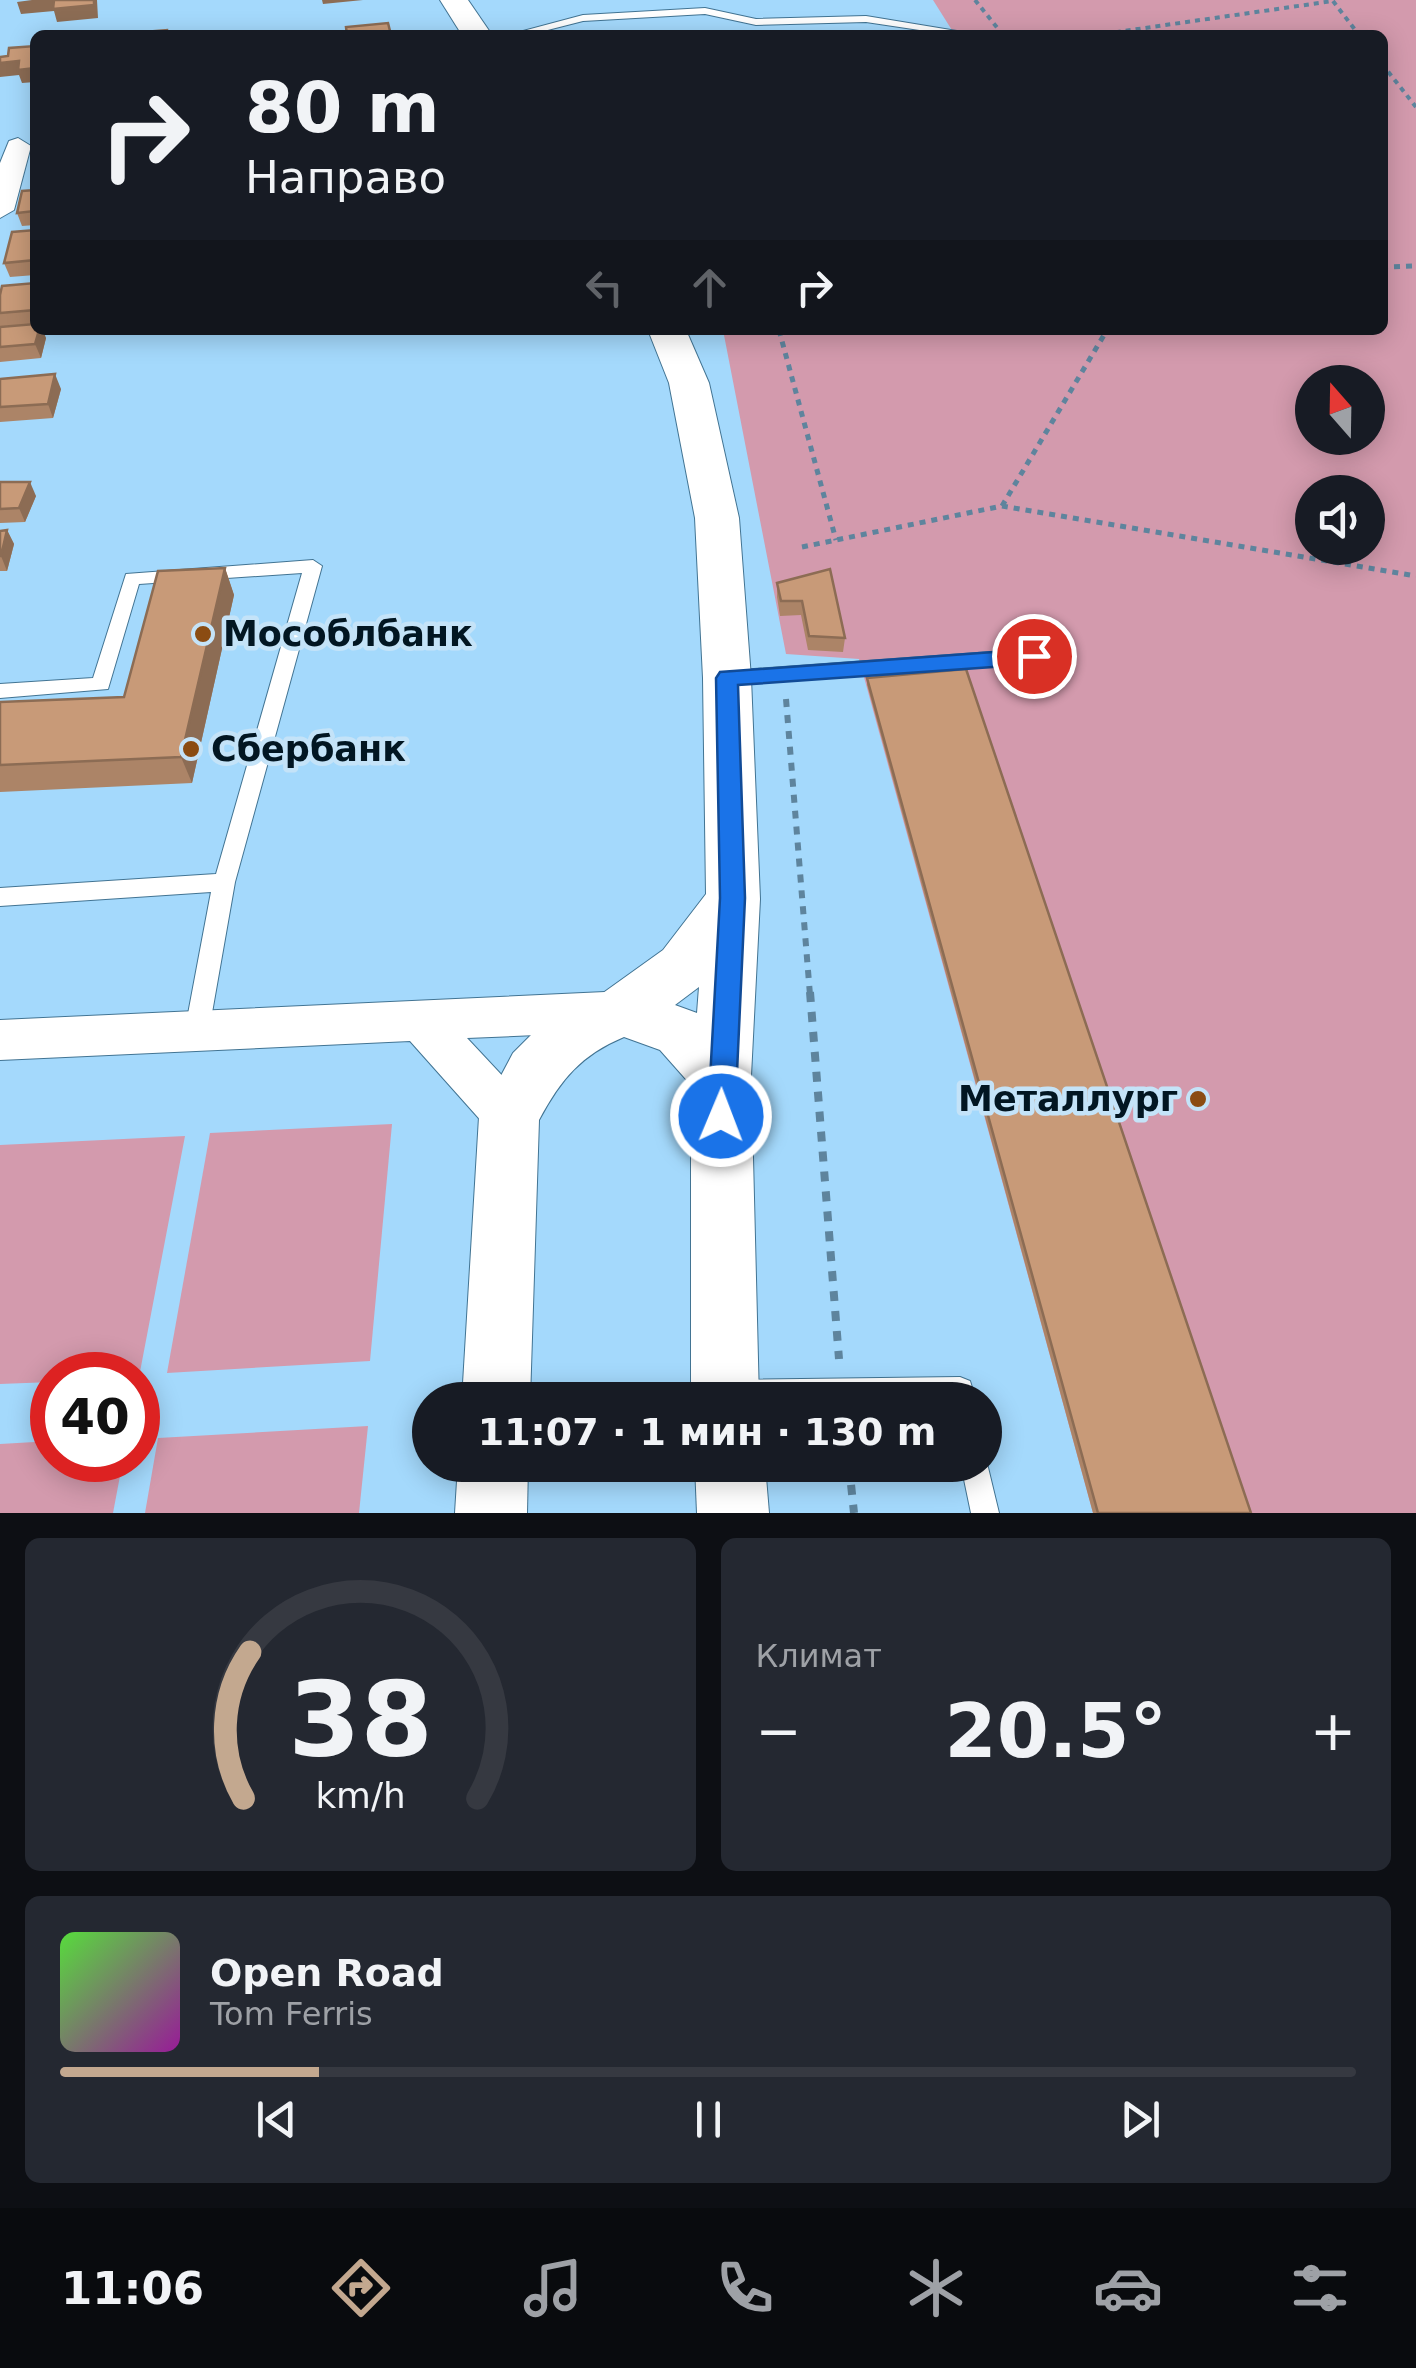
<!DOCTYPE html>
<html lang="ru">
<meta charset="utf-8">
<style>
body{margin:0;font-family:"DejaVu Sans",sans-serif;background:#242831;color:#f1f3f6;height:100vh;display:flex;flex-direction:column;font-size:38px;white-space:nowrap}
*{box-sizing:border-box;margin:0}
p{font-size:32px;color:#9ea1a6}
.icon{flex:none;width:55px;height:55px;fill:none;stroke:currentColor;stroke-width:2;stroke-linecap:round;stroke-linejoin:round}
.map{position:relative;height:1513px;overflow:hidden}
.details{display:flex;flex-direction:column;gap:25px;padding:25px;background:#0d0f14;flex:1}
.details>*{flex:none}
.guide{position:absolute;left:30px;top:30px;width:1358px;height:305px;border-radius:15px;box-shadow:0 5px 25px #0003;background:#171b24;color:#f1f3f6;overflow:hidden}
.needle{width:65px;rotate:340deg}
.buttons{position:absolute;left:1295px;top:365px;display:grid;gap:20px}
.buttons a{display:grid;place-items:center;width:90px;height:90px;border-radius:50%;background:#171b24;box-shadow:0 5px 25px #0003;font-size:50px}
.speed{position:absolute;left:30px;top:1352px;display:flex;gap:20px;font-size:50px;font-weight:700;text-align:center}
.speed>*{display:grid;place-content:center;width:130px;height:130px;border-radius:50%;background:#171b24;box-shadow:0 5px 25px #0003;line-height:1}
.speed .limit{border:15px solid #d22;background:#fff;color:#111}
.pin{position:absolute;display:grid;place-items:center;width:85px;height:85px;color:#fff;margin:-42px;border:5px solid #fff;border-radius:50%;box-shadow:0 2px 10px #0007}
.me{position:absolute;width:110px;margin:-55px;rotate:1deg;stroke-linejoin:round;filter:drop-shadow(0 0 8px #0008)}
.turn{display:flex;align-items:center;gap:35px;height:210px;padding:0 50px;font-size:45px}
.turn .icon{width:130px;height:130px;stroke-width:2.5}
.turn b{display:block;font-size:70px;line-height:85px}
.lanes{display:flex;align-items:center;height:95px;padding:0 50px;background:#0003;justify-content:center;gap:50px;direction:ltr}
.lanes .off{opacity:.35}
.big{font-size:75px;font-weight:600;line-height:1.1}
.details .card{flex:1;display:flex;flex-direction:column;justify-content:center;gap:15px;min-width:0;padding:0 35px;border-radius:15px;background:#242831}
.details .dial{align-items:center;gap:0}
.dial svg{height:260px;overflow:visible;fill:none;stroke:#363941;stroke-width:7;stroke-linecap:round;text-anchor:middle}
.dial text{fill:#f1f3f6;stroke:none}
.song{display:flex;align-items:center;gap:30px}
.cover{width:120px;height:120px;border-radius:15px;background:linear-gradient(135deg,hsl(110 70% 55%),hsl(300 70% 35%))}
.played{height:10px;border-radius:5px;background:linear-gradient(90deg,#c3a88f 20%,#363941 20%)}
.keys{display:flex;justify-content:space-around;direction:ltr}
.heat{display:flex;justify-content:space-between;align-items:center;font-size:55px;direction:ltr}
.details .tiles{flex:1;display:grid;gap:25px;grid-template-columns:1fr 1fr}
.card:last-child{grid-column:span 2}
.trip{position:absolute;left:412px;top:1382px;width:590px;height:100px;border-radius:50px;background:#171b24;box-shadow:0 5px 25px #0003;font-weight:600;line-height:100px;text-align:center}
.dock{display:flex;height:160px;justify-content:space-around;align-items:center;background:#090b0e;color:#9ea1a6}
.dock .icon{width:70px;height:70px}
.dock .on{color:#c3a88f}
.dock b{font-size:45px;color:#f1f3f6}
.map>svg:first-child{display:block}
</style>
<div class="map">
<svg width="1416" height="1513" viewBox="0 0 1416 1513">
<rect width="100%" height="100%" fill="#a4d9fc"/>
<!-- green -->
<g fill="#d39aad" fill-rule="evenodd">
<path d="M933 0H1416V1513H1093L859 659 786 654 723 330H1382V35H955ZM1312 382H1368V438H1312ZM1312 492H1368V548H1312Z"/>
<polygon points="392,1124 370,1361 167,1373 210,1133"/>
<polygon points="185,1136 139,1377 52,1375 52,1382 0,1384 0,1145"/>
<polygon points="368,1426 359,1513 145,1513 158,1438"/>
<polygon points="52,1441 52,1460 123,1460 113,1513 0,1513 0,1444"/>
</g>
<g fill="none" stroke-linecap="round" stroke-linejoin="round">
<defs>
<g id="service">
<polygon points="705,8 756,19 866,16 969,33 953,35 866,22 756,25 705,14 583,21 528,35 508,35 583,15"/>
<polygon points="313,560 322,566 235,882 209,1030 205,1037 197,1040 189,1037 185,1030 211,892 0,906 0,888 216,874 302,573 139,584 108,689 0,698 0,684 93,678 126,574"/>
<polygon points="1033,649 1042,656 1033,663 727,685 717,678 727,671"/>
<polygon points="960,1377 970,1381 976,1400 720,1400 717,1394 721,1384 731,1380"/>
<polygon points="985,1455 999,1513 971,1513 961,1465 985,1465"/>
</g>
<g id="minor">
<polygon points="18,138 31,146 14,210 0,218 0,163 9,141"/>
<polygon points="605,992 621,998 628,1012 621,1026 605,1032 467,1038 526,1101 533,1117 526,1133 509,1139 492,1133 410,1041 0,1060 0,1020"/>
</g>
<g id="tertiary">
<polygon points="440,0 468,0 492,35 462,35"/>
<path d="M648 330H686L709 383 739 518 751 678 760 899 751 1076 759 1400H691V1085L660 1050 624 1037C581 1055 561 1079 539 1120L530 1400H462L479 1117 513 1053 551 1015 603 993 663 950 706 894 703 678 695 518 669 383ZM699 987 697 1013 675 1005Z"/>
<polygon points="458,1465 528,1465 527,1513 455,1513"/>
<polygon points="695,1465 765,1465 769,1513 697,1513"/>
</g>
</defs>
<!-- service casing -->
<use href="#service" stroke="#427493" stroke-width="2"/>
<!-- minor casing -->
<use href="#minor" stroke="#427493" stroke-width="2"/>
<!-- tertiary casing -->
<use href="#tertiary" stroke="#427493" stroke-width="2"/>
<!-- path-far3 -->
<g stroke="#5e849d" stroke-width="4" stroke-dasharray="5 5" stroke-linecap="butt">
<polyline points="975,0 1003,35"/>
<polyline points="1333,1 1359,35"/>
<polyline points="1096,35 1333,1"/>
<polyline points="1382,64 1416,107"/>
</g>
<!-- path-far2 -->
<g stroke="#5e849d" stroke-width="5" stroke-dasharray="6 6" stroke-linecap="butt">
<polyline points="1382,267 1416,266"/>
<polyline points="779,330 836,540"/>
<polyline points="1002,506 1107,330"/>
<polyline points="802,547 1002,506 1416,576"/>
</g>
<!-- path-far1 -->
<polyline stroke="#5e849d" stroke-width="6" stroke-dasharray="8 8" stroke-linecap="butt" points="786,699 810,995"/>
<!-- path -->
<g stroke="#5e849d" stroke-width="8" stroke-dasharray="10 10" stroke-linecap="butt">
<polyline points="810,992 839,1359"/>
<polyline points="849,1465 854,1513"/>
</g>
<!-- service -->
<use href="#service" fill="#fff" fill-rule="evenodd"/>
<!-- minor -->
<use href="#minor" fill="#fff" fill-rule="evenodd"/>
<!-- tertiary -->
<use href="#tertiary" fill="#fff" fill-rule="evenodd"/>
</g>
<!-- wall -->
<g fill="#ac8467">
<polygon points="35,190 35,225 22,226 17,213"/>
<polygon points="35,230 35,275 10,277 4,263"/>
<polygon points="35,283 35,330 46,338 41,358 0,362 0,295"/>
<polygon points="0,379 61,389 53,418 0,422"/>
<polygon points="0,482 36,496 25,522 0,523"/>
<polygon points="7,530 14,544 7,571 0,571 0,531"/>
<polygon points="225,568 234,595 192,783 0,792 0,702 124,697"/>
<polygon points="830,569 845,638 843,652 808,650 801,615 780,616 777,597 777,583"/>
<polygon points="867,678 1251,1513 1093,1513 867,685"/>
</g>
<!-- shaded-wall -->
<g fill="#8c6c54">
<polygon points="32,0 97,0 98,18 57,22 54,11 21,14 17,2"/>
<polygon points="322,0 363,0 323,4"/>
<polygon points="19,61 35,68 35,82 22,83 19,75 0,77 0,63"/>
<polygon points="39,330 43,330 46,338 41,358 35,344"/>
<polygon points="55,374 61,389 53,418 48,404"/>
<polygon points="30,482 36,496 25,522 19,508"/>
<polygon points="7,530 14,544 7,571 1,556"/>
<polygon points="225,568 234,595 192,783 181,757"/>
</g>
<!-- building -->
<g fill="#c89a78" stroke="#8c6c54" stroke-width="2.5">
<polygon points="54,0 94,0 94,5 53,9"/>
<polygon points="388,23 391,35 347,35 346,27"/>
<polygon points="167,30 167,35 132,35 132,33"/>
<polygon points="35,46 35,68 18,70 19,61 0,63 0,57 8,56 9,48"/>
<polygon points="35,190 35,211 17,213 22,191"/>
<polygon points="35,230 35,260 4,263 12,232"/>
<polygon points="35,283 35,310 0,313 0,295 2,286"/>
<polygon points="35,324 35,330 39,330 35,344 0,347 0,327"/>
<polygon points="55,374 48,404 0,407 0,379"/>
<polygon points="0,482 30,482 19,508 0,509"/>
<polygon points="7,530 1,556 0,556 0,531"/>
<polygon points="225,568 181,757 0,765 0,702 124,697 158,571"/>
<polygon points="830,569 845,638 809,636 802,601 781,601 777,583"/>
<polygon points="966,669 1251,1513 1098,1513 867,678"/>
</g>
<!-- route -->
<polygon fill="#1a73e8" stroke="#114b97" stroke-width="2.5" points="1034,649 1044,656 1034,664 738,685 745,898 735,1116 731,1124 721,1128 712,1124 708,1116 720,898 716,678 720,672"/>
<!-- markers -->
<g fill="#8b4c12" stroke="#c4e3f8" stroke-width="4">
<circle cx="203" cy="634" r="10"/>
<circle cx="191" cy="749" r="10"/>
<circle cx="1198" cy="1099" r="10"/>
</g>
<g text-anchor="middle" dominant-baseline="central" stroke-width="9" stroke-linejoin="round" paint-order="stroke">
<!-- poi labels -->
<g font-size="35" font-weight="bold" fill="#021622" stroke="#c4e3f8" text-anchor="start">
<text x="223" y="634">Мособлбанк</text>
<text x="211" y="749">Сбербанк</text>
<text x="1178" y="1099" text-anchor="end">Металлург</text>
</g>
</g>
</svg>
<div class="buttons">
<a><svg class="needle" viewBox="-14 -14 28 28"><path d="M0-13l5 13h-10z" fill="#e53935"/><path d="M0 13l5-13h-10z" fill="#9ea1a6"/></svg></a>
<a><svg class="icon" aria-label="sound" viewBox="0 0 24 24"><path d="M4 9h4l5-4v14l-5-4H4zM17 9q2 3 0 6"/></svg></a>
</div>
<div class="speed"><div class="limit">40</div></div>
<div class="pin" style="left:1034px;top:656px;background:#d93025"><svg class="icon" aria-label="arrive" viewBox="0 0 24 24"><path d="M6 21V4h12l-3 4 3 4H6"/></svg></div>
<svg class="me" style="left:721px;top:1116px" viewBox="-20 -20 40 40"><circle r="17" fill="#1a73e8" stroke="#fff" stroke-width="3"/><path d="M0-11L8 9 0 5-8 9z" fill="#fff"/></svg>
<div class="trip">11:07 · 1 мин · 130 m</div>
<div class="guide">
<div class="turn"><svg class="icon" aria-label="right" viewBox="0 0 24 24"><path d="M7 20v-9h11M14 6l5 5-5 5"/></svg><div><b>80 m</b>Направо</div></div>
<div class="lanes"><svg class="icon off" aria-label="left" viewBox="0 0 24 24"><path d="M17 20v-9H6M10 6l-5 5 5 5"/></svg><svg class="icon off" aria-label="ahead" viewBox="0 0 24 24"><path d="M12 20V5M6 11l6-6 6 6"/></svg><svg class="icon" aria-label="right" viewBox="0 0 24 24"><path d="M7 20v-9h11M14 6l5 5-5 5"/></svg></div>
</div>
</div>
<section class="details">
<div class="tiles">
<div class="card dial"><svg viewBox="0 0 100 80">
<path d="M14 69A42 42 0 1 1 86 69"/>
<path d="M14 69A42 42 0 0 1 16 24" stroke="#c3a88f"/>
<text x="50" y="56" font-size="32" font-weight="700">38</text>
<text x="50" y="72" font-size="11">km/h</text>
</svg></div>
<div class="card"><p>Климат</p>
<div class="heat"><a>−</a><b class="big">20.5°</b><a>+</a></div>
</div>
<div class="card">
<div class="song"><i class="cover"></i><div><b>Open Road</b><p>Tom Ferris</p></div></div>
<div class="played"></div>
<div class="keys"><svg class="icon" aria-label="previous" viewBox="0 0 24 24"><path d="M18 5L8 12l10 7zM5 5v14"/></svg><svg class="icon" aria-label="pause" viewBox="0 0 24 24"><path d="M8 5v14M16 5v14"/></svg><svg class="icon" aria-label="next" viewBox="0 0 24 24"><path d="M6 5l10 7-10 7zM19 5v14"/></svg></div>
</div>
</div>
</section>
<nav class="dock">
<b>11:06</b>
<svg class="icon on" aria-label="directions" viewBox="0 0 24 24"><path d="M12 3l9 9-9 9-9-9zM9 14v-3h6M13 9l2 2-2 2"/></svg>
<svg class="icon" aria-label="music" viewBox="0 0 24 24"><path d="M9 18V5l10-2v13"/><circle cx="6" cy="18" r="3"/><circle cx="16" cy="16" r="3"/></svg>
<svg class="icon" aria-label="phone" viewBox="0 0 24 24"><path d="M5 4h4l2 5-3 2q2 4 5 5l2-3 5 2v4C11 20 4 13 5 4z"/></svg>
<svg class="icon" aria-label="climate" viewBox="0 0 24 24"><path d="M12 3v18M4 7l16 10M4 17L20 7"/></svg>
<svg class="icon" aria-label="car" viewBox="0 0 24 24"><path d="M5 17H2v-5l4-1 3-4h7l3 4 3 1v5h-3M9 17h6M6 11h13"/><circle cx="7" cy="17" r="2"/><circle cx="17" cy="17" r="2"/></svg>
<svg class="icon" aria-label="filters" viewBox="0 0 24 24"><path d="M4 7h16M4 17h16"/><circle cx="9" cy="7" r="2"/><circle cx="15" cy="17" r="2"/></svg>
</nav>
